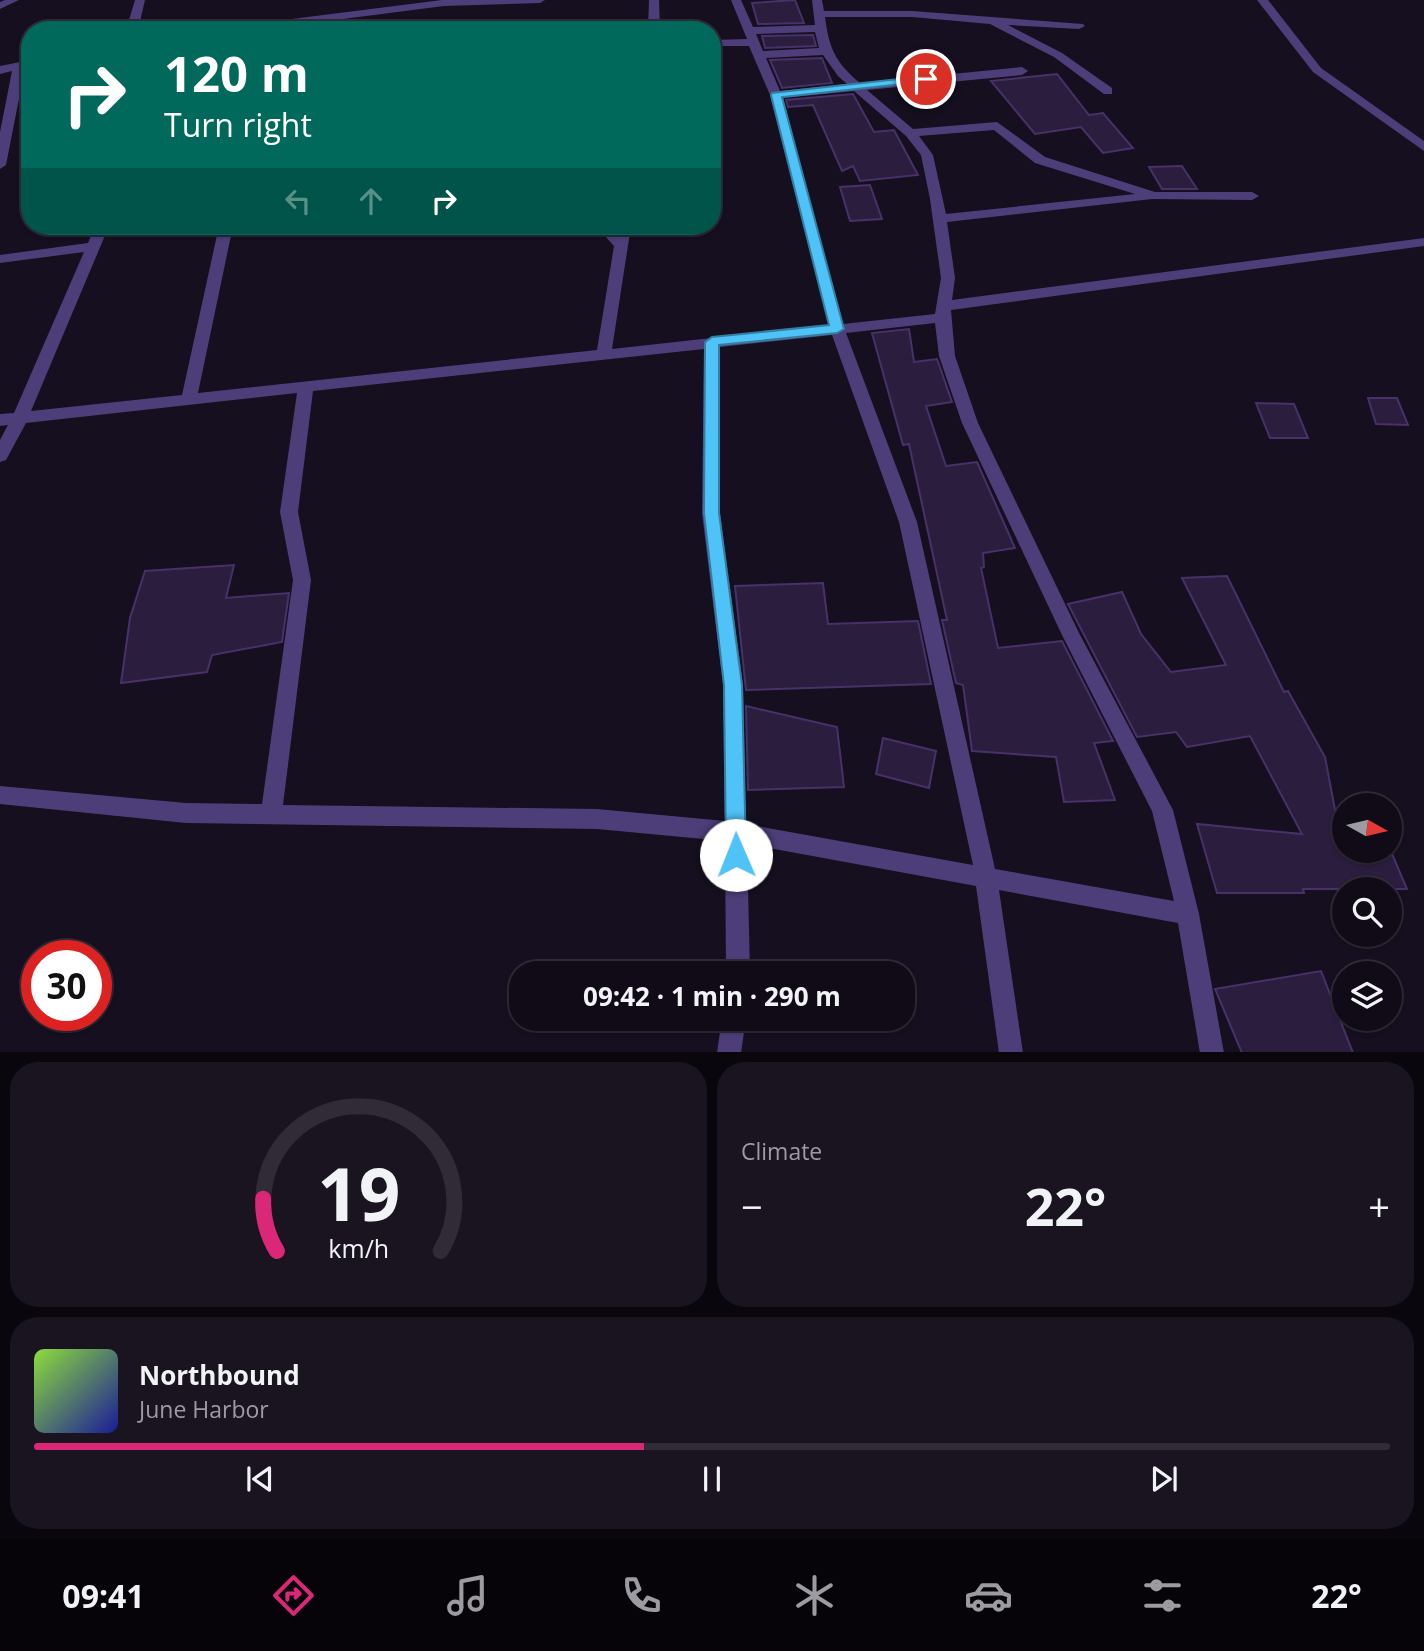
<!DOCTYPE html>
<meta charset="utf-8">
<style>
body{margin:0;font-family:"Open Sans",sans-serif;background:#191420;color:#f1f3f6;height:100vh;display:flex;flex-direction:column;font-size:26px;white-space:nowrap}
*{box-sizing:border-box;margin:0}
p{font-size:23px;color:#9c9ba1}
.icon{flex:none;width:38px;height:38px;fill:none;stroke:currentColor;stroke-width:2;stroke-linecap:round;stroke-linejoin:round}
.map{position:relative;height:1052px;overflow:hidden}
.sheet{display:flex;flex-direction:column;gap:10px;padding:10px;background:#09060d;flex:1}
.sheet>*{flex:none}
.banner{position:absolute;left:21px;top:21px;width:700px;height:214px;border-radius:28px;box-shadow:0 2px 5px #0004,0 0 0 2px #302b36;background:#00695c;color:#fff;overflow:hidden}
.needle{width:46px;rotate:98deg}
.controls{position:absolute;left:1332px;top:793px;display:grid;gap:14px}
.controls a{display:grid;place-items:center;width:70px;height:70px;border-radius:50%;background:#100b17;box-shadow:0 2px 5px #0004,0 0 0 2px #302b36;font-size:35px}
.speed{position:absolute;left:21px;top:940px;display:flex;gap:14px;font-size:35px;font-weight:700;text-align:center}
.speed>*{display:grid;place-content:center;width:91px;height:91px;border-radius:50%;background:#100b17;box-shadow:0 2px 5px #0004,0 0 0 2px #302b36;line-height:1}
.speed .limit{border:10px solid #d22;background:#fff;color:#111}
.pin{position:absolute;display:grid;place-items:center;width:60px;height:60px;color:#fff;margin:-30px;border:4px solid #fff;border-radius:50%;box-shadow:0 2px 7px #0007}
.me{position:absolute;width:77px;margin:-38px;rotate:359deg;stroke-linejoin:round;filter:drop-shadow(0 0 5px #0008)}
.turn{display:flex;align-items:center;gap:24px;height:147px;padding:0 28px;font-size:32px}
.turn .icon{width:91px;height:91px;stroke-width:2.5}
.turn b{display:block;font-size:49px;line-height:60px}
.lanes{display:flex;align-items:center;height:66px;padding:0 28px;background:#0003;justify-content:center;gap:35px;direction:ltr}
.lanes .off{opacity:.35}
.big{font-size:52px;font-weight:700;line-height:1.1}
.sheet .card{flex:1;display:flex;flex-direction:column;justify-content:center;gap:10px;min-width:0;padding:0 24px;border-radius:28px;background:#191420}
.sheet .dial{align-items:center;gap:0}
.dial svg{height:182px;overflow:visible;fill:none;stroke:#302b36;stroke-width:7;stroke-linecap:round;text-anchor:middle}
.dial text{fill:#f1f3f6;stroke:none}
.song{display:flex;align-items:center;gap:21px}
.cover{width:84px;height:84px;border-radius:10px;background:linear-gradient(135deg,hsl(90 70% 55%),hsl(240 70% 35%))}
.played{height:7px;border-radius:4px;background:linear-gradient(90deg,#db2777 45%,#302b36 45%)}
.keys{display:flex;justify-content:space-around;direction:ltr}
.heat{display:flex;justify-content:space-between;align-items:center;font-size:38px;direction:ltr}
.sheet .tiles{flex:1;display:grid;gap:10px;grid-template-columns:1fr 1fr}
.card:last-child{grid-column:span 2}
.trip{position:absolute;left:509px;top:961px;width:406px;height:70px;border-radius:28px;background:#100b17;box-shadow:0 2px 5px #0004,0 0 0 2px #302b36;font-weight:700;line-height:70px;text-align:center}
.tabs{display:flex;height:112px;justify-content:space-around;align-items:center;background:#060409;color:#9c9ba1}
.tabs .icon{width:49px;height:49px}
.tabs .on{color:#db2777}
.tabs b{font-size:32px;color:#f1f3f6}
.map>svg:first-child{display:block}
</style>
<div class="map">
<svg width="1424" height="1053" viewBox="0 0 1424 1053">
<rect width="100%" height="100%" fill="#150f1f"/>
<!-- building -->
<g fill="#2b1d3e" stroke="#483168" stroke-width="2">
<polygon points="795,0 804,23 758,24 752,3"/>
<polygon points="813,35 816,46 765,48 762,36"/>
<polygon points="822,58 832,83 782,88 770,60"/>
<polygon points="1057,74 1089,115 1103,113 1133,148 1103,153 1081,127 1035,134 991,81"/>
<polygon points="853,94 874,132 894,130 918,175 860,181 853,166 842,171 813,105 788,107 786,100"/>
<polygon points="1182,166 1197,189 1162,189 1149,167"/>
<polygon points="870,185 882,219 850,221 840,187"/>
<polygon points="909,329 914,362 937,359 952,402 926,406 946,466 977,462 1015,548 983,553 984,567 981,568 998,648 1062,641 1113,741 1094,743 1115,800 1064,802 1056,757 972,751 963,685 956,683 942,620 947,620 909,444 903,445 872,333"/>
<polygon points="1368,398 1397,398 1408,425 1376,424"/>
<polygon points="1256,403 1294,404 1308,438 1270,438"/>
<polygon points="234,565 226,598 289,593 282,642 212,655 207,672 121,683 130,618 145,571"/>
<polygon points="1227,576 1284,692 1288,691 1325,757 1342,847 1344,850 1390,849 1407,889 1303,889 1304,893 1217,893 1197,824 1302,834 1250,736 1187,747 1176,732 1137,737 1068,604 1122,592 1141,634 1171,672 1226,665 1182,578"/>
<polygon points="823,583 828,624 918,621 931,684 746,690 735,586"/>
<polygon points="746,706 837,727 844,787 748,790"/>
<polygon points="883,738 936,751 929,788 876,774"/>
<polygon points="1321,971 1353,1053 1242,1053 1215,989"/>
</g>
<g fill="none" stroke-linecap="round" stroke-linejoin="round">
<!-- minor -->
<g fill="#4d3e7a" fill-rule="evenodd">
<polygon points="5,0 19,0 0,9 0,2"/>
<polygon points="135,0 145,0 138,30 126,30"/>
<polygon points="442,0 545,0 540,3 444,6 257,30 223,30 228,27"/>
<polygon points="649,0 659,0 660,30 648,30"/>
<path d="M731 0H741L753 27 815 25 812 0H822L824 11H912L1083 24 1085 26 1079 29 1008 25 1062 53 1112 88V94H1104L1054 57 990 24 912 17H825C829 48 835 62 860 83L1022 67 1028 71 1022 75 867 90 913 129 997 122 1045 157 1155 192H1252L1259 196 1252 200 1152 199 947 222 955 278 952 300 1424 238V246L951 310 955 356 978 423 1079 633 1173 810 1199 914 1224 1053H1200L1178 923 999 890 1023 1053H999L976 886 747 844 750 973H726L725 841 597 829 186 823 0 804V786L186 803 262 804 293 580 280 512 297 393 26 423 6 460 0 462V440L8 425 0 426V414L14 413 84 252 0 263V255L88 243 95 226H109L31 411 182 395 219 226H233L198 393 597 350 614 246 596 226H610L616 232 617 226H631L612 349 829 325 770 95 749 46H712V40L747 39ZM815 32 819 48 763 51 756 34ZM823 55 838 76 847 84 780 91 766 58ZM854 91 906 136 921 155 930 199 941 278 935 314 843 324 783 98ZM994 130 1035 163 1135 194 946 214 933 155 919 136ZM935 323 939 356 962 423 1062 635 1152 811 1174 901 995 869 917 522 846 333ZM832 335 899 522 973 865 746 824 743 685 720 513V347ZM704 349 702 513 723 685 725 821 597 809 283 805 311 580 298 512 313 391Z"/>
<polygon points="1257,0 1268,0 1321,68 1424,141 1424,151 1313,72"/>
<polygon points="30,60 30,67 25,68 6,165 0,169 0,132 12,71 0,74 0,66"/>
<polygon points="722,1018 746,1018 741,1053 717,1053"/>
</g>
</g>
<!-- route -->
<polygon fill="#4fc3f7" stroke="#337fa1" stroke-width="2" points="926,76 930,77 930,81 782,97 844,329 837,333 719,345 719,513 742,685 746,855 743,862 736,864 729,862 726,855 724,685 704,513 705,342 712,337 829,325 771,95 772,93"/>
</svg>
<div class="controls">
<a><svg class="needle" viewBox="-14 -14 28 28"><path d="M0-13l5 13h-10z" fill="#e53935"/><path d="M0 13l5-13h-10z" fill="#9c9ba1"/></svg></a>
<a><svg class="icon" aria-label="search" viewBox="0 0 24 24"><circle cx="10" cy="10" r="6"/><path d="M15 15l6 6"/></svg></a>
<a><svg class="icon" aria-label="layers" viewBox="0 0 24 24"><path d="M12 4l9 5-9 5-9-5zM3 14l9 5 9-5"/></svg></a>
</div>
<div class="speed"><div class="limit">30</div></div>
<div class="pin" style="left:926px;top:79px;background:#d93025"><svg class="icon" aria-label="arrive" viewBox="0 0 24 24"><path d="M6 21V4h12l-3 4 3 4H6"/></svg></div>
<svg class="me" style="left:736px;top:855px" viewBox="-20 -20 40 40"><circle r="19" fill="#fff"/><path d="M0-13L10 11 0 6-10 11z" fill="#4fc3f7"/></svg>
<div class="trip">09:42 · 1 min · 290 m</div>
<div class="banner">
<div class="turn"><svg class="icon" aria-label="right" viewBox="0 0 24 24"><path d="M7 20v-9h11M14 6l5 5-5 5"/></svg><div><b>120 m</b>Turn right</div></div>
<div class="lanes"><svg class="icon off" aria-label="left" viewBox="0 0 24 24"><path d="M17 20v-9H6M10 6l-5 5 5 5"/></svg><svg class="icon off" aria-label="ahead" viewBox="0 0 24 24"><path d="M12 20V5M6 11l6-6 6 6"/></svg><svg class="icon" aria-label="right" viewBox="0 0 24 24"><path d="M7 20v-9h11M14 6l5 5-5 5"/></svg></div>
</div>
</div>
<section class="sheet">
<div class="tiles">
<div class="card dial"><svg viewBox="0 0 100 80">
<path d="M14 69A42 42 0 1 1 86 69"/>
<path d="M14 69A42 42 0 0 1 8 46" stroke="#db2777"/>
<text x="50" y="56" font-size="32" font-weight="700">19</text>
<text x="50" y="72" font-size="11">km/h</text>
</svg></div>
<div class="card"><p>Climate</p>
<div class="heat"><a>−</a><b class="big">22°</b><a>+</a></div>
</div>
<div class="card">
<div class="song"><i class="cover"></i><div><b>Northbound</b><p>June Harbor</p></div></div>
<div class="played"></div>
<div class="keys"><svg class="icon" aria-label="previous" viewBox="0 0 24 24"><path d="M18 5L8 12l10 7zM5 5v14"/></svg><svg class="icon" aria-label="pause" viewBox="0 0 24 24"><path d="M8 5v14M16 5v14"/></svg><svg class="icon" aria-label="next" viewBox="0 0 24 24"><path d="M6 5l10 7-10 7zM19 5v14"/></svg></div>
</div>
</div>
</section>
<nav class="tabs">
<b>09:41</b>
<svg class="icon on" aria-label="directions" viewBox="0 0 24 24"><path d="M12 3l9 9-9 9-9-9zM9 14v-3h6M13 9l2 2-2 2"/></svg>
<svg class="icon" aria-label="music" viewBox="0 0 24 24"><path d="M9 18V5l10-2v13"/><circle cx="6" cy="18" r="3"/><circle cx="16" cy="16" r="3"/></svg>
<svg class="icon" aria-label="phone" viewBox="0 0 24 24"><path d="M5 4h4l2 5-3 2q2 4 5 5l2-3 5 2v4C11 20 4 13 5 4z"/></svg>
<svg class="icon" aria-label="climate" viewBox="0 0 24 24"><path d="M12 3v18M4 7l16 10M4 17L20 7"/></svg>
<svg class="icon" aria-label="car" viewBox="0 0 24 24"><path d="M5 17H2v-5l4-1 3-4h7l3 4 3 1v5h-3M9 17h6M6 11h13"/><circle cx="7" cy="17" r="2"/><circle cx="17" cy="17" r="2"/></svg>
<svg class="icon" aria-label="filters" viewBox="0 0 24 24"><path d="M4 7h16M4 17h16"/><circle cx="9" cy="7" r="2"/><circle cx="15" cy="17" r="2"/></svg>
<b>22°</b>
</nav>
